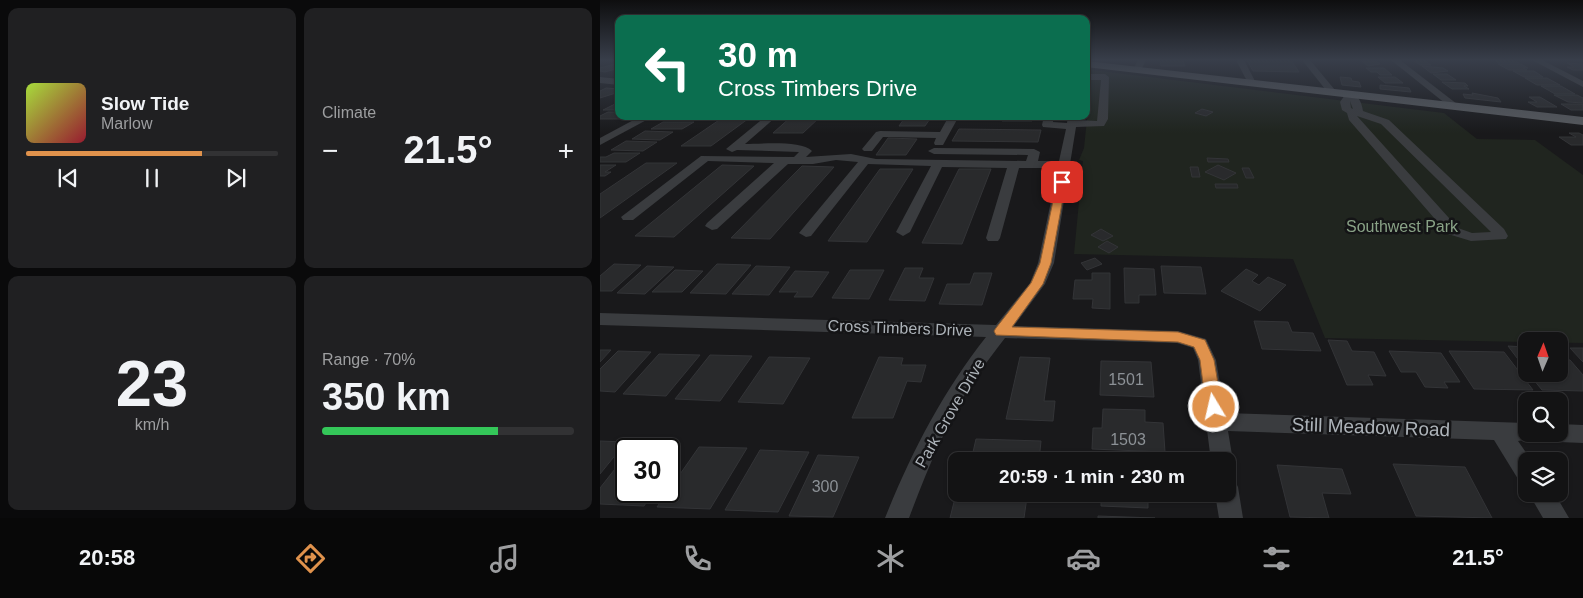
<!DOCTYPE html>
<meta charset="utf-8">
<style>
body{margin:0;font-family:Helvetica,sans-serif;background:#202022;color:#f1f3f6;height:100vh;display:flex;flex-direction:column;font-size:19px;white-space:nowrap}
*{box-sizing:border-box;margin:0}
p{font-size:16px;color:#9d9ea0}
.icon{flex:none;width:28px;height:28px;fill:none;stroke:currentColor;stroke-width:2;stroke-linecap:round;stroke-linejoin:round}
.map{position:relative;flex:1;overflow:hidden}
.sheet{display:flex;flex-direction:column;gap:8px;padding:8px;background:#0a0a0b;width:600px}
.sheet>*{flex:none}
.top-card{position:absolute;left:15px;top:15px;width:475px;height:105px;border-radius:10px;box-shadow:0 1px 4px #0004,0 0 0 1px #323234;background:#0b6e4f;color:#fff;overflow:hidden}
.needle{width:32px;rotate:2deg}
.fabs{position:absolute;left:918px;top:332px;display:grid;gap:10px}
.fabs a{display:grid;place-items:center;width:50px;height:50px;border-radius:10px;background:#131314;box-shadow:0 1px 4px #0004,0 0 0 1px #323234;font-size:25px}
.speed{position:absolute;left:15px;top:438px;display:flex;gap:10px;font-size:25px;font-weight:700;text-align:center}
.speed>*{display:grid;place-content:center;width:65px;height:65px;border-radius:50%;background:#131314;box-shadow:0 1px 4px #0004,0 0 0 1px #323234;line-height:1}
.speed .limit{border:2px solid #111;border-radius:8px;background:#fff;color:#111}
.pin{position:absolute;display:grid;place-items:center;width:42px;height:42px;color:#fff;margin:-21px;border-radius:10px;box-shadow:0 2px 8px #0006}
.me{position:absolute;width:55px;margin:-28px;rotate:351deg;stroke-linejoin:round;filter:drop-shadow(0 0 4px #0008)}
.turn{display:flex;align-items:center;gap:18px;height:105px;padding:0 20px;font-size:22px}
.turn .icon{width:65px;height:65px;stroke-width:2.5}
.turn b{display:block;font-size:35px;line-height:42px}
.big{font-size:38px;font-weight:700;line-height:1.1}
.sheet .tile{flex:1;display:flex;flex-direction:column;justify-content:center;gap:8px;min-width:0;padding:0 18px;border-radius:10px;background:#202022}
.sheet .dial{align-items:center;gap:0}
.dial b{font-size:65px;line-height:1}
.song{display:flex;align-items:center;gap:15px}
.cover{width:60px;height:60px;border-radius:8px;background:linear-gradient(135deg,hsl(80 70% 55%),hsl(350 70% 35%))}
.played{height:5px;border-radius:2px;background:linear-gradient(90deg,#e0924c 70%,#323234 70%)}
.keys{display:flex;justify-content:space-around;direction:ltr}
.heat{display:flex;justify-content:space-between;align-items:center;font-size:28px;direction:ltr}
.charge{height:8px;border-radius:4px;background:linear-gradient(90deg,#34c759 70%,#323234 0)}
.sheet .tiles{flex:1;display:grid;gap:8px;grid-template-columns:repeat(2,1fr)}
.trip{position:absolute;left:348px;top:452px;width:288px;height:50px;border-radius:10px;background:#131314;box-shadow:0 1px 4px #0004,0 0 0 1px #323234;font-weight:700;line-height:50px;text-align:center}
.tab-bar{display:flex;height:80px;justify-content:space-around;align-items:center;background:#080808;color:#9d9ea0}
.tab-bar .icon{width:35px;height:35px}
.tab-bar .on{color:#e0924c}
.tab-bar b{font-size:22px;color:#f1f3f6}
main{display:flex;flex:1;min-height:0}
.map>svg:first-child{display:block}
</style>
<main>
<section class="sheet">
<div class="tiles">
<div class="tile">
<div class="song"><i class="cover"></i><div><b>Slow Tide</b><p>Marlow</p></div></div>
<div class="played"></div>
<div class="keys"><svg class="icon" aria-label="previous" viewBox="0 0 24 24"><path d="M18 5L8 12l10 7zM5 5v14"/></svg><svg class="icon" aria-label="pause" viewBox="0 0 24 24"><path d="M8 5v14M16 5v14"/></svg><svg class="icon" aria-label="next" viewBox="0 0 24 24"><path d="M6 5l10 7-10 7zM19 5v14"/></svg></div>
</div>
<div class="tile"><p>Climate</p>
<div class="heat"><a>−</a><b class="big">21.5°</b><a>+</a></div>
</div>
<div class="tile dial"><b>23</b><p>km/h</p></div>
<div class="tile"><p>Range · 70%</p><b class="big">350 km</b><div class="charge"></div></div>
</div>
</section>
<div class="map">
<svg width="983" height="518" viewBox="0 0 983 518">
<rect width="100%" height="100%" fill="#19191b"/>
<!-- green -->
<polygon fill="#20251f" points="492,70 844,113 877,139 935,140 983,175 983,343 725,338 693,259 474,254 480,191 477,176 481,176 483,161 479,160 484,148"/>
<!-- building -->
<g fill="#292a2c" stroke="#333437">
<polygon points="560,60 583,61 585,66 561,66"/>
<polygon points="647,60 691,60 699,72 653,71"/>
<polygon points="813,60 824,60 831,65 820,65"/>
<polygon points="894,60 914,60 919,63 899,63"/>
<polygon points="762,61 776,61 780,64 768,66"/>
<polygon points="19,63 19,68 5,72 0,71 0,68"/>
<polygon points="967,63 982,64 983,70 973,70 967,67 974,67"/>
<polygon points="898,64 921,64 928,68 923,68 927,70 909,70"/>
<polygon points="822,66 843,68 848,71 831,73"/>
<polygon points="766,68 784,68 792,75 780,75 777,72 771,72"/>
<polygon points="913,71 934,71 943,77 924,77"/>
<polygon points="833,74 847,74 856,80 841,80"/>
<polygon points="740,77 751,78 752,81 759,82 761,87 742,85"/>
<polygon points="778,77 795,77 803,83 785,83"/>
<polygon points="925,78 947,78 960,85 937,85"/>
<polygon points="842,82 865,83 868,86 864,86 869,89 852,89"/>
<polygon points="780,85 809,88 811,92 780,89"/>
<polygon points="941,86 961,86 975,94 955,94"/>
<polygon points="6,88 19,89 19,92 0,98 0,91"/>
<polygon points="872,93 898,98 901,102 865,98 863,94 873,95"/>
<polygon points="954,95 977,95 983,98 983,103 968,102"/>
<polygon points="929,97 940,97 957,107 937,107 928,102 937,102"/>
<polygon points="19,102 19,110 3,110"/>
<polygon points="961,104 983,104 983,110 971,110"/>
<polygon points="602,109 613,112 606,116 595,113"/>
<polygon points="8,112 19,112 19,116 25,116 19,119 0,119 0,116"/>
<polygon points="72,116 101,116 95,120 66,120"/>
<polygon points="125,116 152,116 111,146 81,146"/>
<polygon points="192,116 221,116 203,133 173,133"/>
<polygon points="306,116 332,116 325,126 299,126"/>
<polygon points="372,116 399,116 398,119 371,118"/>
<polygon points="404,116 433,116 432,121 402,121"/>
<polygon points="63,122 94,122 82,129 51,129"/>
<polygon points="359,129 441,130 438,142 352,141"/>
<polygon points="45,131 73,132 60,140 32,139"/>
<polygon points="969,133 979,133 983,135 983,145 971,145 959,137 976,137"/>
<polygon points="288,138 317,139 306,155 276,155"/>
<polygon points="26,141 57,142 43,151 11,150"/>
<polygon points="14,153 40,153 26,162 0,162 0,157 6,157"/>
<polygon points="607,158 628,159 629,162 608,162"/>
<polygon points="46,163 77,163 0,218 0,194"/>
<polygon points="0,165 16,165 5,172 11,172 5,176 0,176"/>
<polygon points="122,165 154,166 74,237 35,236"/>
<polygon points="618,165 636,173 624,180 605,172"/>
<polygon points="202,166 234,167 170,239 131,238"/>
<polygon points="590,167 598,167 600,177 592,177"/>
<polygon points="642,168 649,168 654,178 646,178"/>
<polygon points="280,169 313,169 267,242 228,241"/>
<polygon points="359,169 391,169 362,244 322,243"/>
<polygon points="615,184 637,184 638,188 616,188"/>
<polygon points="501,229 513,236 503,241 491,235"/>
<polygon points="507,241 518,247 509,253 498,247"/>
<polygon points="495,258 502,264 487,270 481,263"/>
<polygon points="14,264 41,265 12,291 0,291 0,276"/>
<polygon points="117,264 151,265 126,294 90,293"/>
<polygon points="47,266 74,267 45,294 17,293"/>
<polygon points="156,266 190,267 169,295 132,294"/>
<polygon points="561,266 601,267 606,294 564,293"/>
<polygon points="305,268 323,268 319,278 334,278 325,301 289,300"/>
<polygon points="524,268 554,269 556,295 539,295 539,303 525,303"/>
<polygon points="646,269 658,275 652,281 659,285 668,277 686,285 660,311 621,291"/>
<polygon points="75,270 103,271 82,292 52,292"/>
<polygon points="250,270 284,270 269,299 232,298"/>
<polygon points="195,271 229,272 212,297 194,297 198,292 179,292"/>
<polygon points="374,273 392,273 382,305 339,304 347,284 370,284"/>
<polygon points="492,273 510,273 510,309 492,308 493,299 473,299 475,280 492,280"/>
<polygon points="654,321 688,322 692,332 713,333 721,351 662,349"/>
<polygon points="728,340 747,341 752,351 774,352 786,376 768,375 773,385 747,385"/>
<polygon points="908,346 926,347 926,370"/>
<polygon points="970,348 983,348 983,362"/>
<polygon points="0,350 11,350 0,362"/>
<polygon points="18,351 51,352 15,392 0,391 0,369"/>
<polygon points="789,351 841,353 860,382 844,382 848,388 825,387 816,372 801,372"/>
<polygon points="849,351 904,352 933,390 874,389"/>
<polygon points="59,354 100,355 66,396 23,394"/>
<polygon points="110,355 152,356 120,401 75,399"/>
<polygon points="169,357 210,358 183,404 138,402"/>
<polygon points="279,357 303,358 301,365 326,365 321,382 307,381 293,418 252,418"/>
<polygon points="420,357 450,358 444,401 455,401 453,421 406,419"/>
<polygon points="959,359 970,360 983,375 983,391 942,390 929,374 959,374"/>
<polygon points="501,361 551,362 554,397 500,395"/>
<polygon points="503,409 545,410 545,422 563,423 565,452 492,449 493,428 502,428"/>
<polygon points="376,439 441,441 439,461 371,461"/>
<polygon points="0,441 26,442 0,474"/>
<polygon points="99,447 147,448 110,509 57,507"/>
<polygon points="160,450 209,452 178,512 125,510"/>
<polygon points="26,455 26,491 54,491 44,506 0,504 0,488"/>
<polygon points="218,455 259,457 233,517 189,516"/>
<polygon points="502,456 562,458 562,461 502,461"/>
<polygon points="69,457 78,457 69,471"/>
<polygon points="793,464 865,467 892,518 816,516"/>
<polygon points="677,465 742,469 751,494 722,493 729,518 690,517"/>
<polygon points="356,494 427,497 424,518 350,518"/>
<polygon points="501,494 548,494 548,508 501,506"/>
<polygon points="498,516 555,518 498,518"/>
</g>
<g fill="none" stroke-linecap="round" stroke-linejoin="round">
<!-- minor -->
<g fill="#3a3c3f" fill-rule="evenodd">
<polygon points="538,60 546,60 540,72 537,72 533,70"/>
<polygon points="636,60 644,60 656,83 655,85 649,85"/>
<polygon points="702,60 710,60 735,90 735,94 729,94"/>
<polygon points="791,60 800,60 857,104 857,108 851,108"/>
<polygon points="932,60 942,60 983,81 983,87"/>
<path d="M486 74H505L509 77 508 119 504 126 476 127 454 263 445 284 414 326 578 331 606 339 616 360 625 413 926 423V434H936L934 438 918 441 932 461H926V482L918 479 894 440 628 431 633 461 630 468 626 469V461H611L598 360 593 348 577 343 405 338C395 351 385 364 375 378 347 421 327 470 309 518H285C311 453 342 393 386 337L0 325V313L396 325 430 283 438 263 458 168H419L400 238 398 241H388L386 238 407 168 342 167 310 232 303 236 296 232 331 166 268 164 211 236 206 237 199 233 258 162 236 160 213 164H188L117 229 112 230 105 226 107 223 174 163 108 161 33 220H23L21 217 101 156 194 157 199 152 137 150 132 152 126 149 166 116H177L145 144C161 144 201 140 212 151L206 157 251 154 276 159 426 161 428 155 334 154 328 151 334 148 434 149 440 152 438 161H459L466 129 443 127 442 125 444 116H454L453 122 467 123 468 116H478L477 120 497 121 501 80H486Z"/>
<polygon points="0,77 19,79 19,85 0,83"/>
<path d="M750 91C758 94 762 103 763 111L789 120 904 229 908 236 906 239 871 241 848 234 749 120 747 113 742 110 740 102 747 92ZM750 101 753 109 751 108ZM757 116 781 124 891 232 872 233 858 228Z"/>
<polygon points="41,116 54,116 0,145 0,138"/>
<polygon points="349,116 359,116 343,145 335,145 334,143 336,138 283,137 272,151 264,151 262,149 276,132 280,131 340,132"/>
<polygon points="959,424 983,425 983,443 959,442 951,439 949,434 959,434"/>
<polygon points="626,476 634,479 638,487 643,518 619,518 615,494 626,494"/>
<polygon points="929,494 955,494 969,518 943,518"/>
</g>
<!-- major -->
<polygon fill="#575a5e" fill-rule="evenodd" points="486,61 983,117 983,125 486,67"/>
</g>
<!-- sky -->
<linearGradient id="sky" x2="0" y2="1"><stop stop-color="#0e0e0f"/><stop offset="0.45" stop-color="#383e4a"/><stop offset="1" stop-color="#383e4a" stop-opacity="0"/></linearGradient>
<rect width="983" height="133" fill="url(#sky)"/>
<!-- route -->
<polygon fill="#e0924c" stroke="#925f31" points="462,179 466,182 451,263 443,284 412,327 578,332 605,340 614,360 622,407 619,411 614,413 609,411 606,407 600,360 594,347 578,342 396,335 394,331 396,328 431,283 440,263 457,182"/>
<g text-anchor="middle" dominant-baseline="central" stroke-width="5" stroke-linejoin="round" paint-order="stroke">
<!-- park labels -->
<g font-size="16" fill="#89a286" stroke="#141416">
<text x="802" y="226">Southwest Park</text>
</g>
<!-- street labels -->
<g font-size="16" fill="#adb3b9" stroke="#141416">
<text transform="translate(300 328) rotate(2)">Cross Timbers Drive</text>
<text transform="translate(350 413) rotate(-60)">Park Grove Drive</text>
</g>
<!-- near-number labels -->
<g font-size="16" fill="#8c9196">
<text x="526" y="379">1501</text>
<text x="528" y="439">1503</text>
<text x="225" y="486">300</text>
</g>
<!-- near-street labels -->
<g font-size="19" fill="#adb3b9" stroke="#141416">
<text transform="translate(771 427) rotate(2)">Still Meadow Road</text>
</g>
</g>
</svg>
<div class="fabs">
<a><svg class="needle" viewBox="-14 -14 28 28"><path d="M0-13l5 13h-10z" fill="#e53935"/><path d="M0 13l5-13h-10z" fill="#9d9ea0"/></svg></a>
<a><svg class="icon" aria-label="search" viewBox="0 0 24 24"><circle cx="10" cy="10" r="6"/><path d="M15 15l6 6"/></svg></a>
<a><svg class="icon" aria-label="layers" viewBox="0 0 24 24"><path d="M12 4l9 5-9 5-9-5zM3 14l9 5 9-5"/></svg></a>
</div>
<div class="speed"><div class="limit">30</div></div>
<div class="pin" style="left:462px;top:182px;background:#d93025"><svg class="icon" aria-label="arrive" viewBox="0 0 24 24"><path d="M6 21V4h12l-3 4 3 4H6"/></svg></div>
<svg class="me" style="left:614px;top:407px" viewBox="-20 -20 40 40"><circle r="17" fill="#e0924c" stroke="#fff" stroke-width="3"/><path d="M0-11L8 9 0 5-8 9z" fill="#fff"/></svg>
<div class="trip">20:59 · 1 min · 230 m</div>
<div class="top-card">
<div class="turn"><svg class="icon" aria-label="left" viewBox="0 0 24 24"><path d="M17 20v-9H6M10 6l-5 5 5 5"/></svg><div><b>30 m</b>Cross Timbers Drive</div></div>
</div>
</div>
</main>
<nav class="tab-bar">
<b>20:58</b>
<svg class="icon on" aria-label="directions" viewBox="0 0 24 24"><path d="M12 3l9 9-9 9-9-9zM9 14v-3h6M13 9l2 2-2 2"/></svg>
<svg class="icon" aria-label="music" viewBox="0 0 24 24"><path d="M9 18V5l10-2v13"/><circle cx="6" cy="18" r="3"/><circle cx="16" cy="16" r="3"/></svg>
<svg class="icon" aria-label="phone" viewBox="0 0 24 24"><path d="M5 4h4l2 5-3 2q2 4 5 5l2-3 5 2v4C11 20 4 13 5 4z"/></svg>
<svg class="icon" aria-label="climate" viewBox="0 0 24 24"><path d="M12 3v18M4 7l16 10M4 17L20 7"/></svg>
<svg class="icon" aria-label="car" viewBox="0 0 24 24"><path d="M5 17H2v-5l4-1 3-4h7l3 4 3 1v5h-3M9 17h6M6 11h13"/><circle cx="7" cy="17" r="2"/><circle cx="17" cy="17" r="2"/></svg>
<svg class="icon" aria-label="filters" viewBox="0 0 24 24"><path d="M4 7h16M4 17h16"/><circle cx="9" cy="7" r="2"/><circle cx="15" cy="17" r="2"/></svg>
<b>21.5°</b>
</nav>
